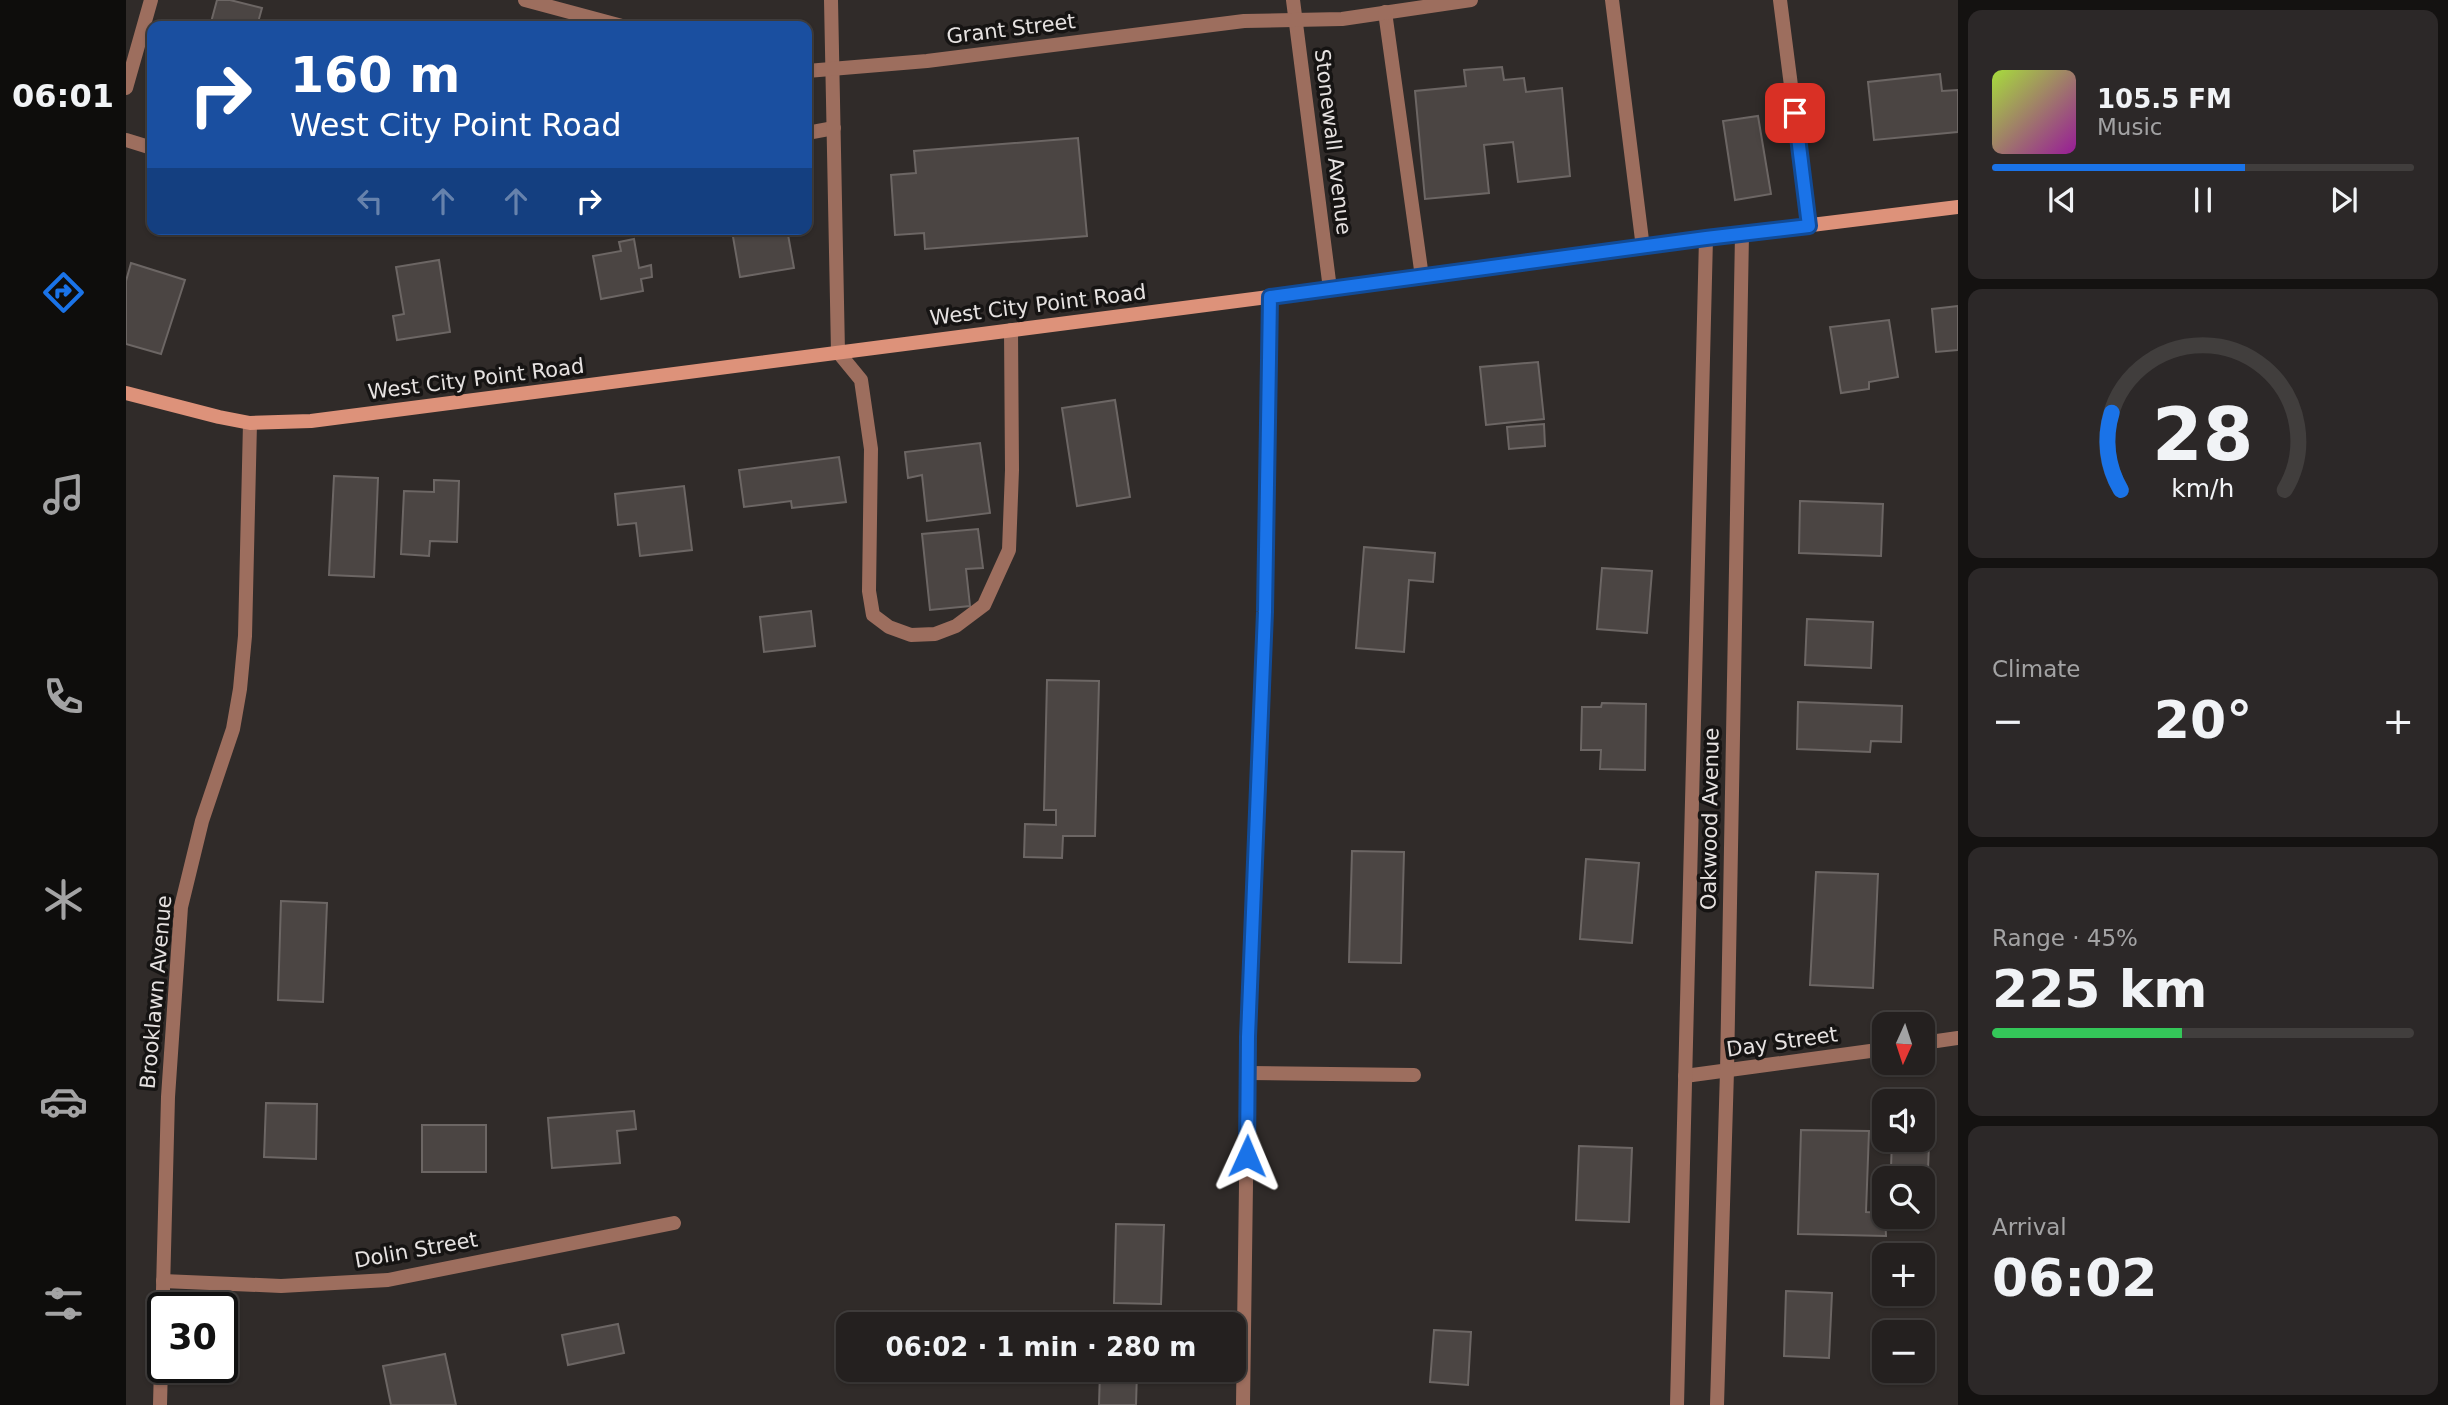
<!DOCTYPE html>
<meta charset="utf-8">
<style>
body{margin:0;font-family:"DejaVu Sans",sans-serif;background:#2c2828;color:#f1f3f6;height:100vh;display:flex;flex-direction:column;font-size:26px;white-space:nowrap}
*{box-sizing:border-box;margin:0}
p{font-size:23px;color:#a3a3a4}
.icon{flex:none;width:38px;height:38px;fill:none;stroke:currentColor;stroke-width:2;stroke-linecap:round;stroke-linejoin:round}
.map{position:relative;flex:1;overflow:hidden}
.drawer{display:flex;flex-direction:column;gap:10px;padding:10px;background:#141211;width:490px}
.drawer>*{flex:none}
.guide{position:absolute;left:21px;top:21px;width:665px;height:214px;border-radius:14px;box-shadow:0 2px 5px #0004,0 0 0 2px #413e3d;background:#1a4fa0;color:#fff;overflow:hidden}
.needle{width:46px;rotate:183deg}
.fabs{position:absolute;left:1746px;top:1012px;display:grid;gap:14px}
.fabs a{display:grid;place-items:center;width:63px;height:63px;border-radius:14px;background:#24201f;box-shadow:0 2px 5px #0004,0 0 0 2px #413e3d;font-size:35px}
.speed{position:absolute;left:21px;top:1292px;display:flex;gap:14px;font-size:35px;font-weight:700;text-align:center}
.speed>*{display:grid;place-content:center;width:91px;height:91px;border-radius:50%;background:#24201f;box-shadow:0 2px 5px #0004,0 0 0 2px #413e3d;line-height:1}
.speed .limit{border:4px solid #111;border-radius:10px;background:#fff;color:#111}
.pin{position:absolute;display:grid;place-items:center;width:60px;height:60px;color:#fff;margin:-30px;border-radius:14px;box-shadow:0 4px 10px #0006}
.me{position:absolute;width:77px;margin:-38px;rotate:1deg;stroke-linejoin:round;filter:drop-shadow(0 0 5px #0008)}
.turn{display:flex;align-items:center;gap:24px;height:147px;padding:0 28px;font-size:32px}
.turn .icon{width:91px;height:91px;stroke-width:2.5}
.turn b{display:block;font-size:49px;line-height:60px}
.lanes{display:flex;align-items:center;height:66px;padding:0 28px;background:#0003;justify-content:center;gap:35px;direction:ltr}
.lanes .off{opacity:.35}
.big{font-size:52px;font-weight:800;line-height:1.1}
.drawer .widget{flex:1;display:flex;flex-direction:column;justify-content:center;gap:10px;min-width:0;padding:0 24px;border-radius:14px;background:#2c2828}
.drawer .dial{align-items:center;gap:0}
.dial svg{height:182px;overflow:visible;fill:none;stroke:#413e3d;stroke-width:7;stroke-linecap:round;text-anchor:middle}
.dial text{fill:#f1f3f6;stroke:none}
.song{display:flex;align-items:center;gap:21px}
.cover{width:84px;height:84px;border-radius:10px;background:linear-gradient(135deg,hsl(80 70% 55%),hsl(300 70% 35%))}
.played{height:7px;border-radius:4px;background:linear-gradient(90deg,#1a73e8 60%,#413e3d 60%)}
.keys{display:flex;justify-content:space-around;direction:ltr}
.heat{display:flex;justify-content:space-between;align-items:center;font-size:38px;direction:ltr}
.charge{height:10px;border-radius:5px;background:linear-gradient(90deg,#34c759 45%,#413e3d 0)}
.trip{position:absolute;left:710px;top:1312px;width:410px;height:70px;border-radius:14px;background:#24201f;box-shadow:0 2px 5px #0004,0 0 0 2px #413e3d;font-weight:800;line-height:70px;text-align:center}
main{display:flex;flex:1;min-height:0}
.menu{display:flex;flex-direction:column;width:126px;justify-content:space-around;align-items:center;background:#0e0d0c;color:#a3a3a4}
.menu .icon{width:49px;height:49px}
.menu .active{color:#1a73e8}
.menu b{font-size:32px;color:#f1f3f6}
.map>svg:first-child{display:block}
</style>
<main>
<nav class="menu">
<b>06:01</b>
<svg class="icon active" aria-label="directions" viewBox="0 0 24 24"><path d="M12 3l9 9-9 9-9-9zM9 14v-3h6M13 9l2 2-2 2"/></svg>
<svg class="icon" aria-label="music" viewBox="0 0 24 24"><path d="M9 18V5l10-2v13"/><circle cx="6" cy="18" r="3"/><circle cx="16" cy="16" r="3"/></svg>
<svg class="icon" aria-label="phone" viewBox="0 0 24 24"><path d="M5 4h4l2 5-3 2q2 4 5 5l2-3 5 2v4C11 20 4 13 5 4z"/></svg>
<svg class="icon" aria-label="climate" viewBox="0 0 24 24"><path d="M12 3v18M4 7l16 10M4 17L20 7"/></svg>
<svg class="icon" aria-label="car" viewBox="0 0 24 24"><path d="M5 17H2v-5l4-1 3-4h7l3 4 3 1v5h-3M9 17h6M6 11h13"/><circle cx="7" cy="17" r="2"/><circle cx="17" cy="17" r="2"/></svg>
<svg class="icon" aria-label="filters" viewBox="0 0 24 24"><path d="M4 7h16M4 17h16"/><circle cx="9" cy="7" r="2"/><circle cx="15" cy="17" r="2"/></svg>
</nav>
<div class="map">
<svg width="1832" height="1405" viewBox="0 0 1832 1405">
<rect width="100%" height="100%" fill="#302b29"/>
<!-- building -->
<g fill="#4b4543" stroke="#6c6664" stroke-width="2">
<polygon points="91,0 104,0 136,8 131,26 84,26"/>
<polygon points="1376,67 1378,80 1398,78 1400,92 1436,88 1444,176 1392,182 1387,142 1358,145 1363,193 1299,199 1289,91 1340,86 1338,70"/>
<polygon points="1814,74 1816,91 1832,90 1832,132 1748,140 1742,82"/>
<polygon points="1632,116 1645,194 1609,200 1597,121"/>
<polygon points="952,138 961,236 799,249 798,233 769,235 765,175 790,173 788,151"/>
<polygon points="615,229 661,229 668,268 614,277 606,231"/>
<polygon points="508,239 513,268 525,265 526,277 515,279 517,291 475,299 467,256 495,251 493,242"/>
<polygon points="313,260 324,332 271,340 267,316 278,314 270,267"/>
<polygon points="5,263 59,280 35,354 0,344 0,281"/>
<polygon points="1832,306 1832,350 1810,352 1806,309"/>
<polygon points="1763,320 1772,377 1743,382 1743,389 1715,393 1704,327"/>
<polygon points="1412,362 1418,419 1360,425 1354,367"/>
<polygon points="989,400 1004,497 951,506 936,408"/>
<polygon points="1418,424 1419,446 1383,449 1381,427"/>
<polygon points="854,443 864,513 801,521 796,475 782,478 779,452"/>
<polygon points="713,457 720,502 666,508 665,501 618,507 613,470"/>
<polygon points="208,476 252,478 248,577 203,575"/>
<polygon points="308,480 333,481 331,542 304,541 303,556 275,554 278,491 308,492"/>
<polygon points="558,486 566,550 514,556 510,523 492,525 489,494"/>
<polygon points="1674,501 1757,504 1755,556 1673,553"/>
<polygon points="852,529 857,568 840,569 844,606 804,610 796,534"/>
<polygon points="1238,547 1309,553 1307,582 1283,580 1278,652 1230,648"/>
<polygon points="1476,568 1526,571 1521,633 1471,629"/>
<polygon points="685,611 689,646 638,652 634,617"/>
<polygon points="1681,619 1747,622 1745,668 1679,665"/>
<polygon points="921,680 973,681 969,836 937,836 936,858 898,857 899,824 930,825 930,810 918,810"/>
<polygon points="1672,702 1776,706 1775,742 1745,741 1744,752 1671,749"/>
<polygon points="1476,703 1520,704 1519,770 1474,769 1475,750 1455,750 1456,707 1475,707"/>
<polygon points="1226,851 1278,852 1275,963 1223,962"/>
<polygon points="1460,859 1513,863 1506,943 1454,939"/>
<polygon points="1690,872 1752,874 1747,988 1684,985"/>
<polygon points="155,901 201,903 197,1002 152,1000"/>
<polygon points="140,1103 191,1104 190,1159 138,1157"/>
<polygon points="508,1111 510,1129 491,1131 494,1163 426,1168 422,1118"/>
<polygon points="1797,1118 1804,1118 1802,1170 1765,1168 1766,1139 1797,1139"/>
<rect x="296" y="1125" width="64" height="47"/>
<polygon points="1675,1130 1743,1131 1740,1212 1759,1213 1760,1236 1672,1234"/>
<polygon points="1453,1146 1506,1148 1503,1222 1450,1220"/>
<polygon points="990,1224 1038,1225 1035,1304 988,1303"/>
<polygon points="1660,1291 1706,1293 1703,1358 1658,1356"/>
<polygon points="492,1324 498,1353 442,1365 436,1335"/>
<polygon points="1308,1330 1345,1332 1342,1385 1304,1382"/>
<polygon points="319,1354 330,1405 265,1405 257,1366"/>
<polygon points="974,1371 1011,1372 1010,1405 973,1405"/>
</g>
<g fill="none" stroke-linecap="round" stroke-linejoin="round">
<!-- lane -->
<g stroke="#9d6e5e" stroke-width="14">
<polyline points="1486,0 1517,248"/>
<polyline points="1259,12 1296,277"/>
<polyline points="681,133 708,128"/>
<polyline points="0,140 26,148"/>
<polyline points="712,352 735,380 745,449 743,591 747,615 763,627 785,635 809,634 830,626 858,605 883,550 886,470 885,330"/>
</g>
<!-- street -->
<g stroke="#9d6e5e" stroke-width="14">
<polyline points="399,0 496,26"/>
<polyline points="705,0 712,352"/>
<polyline points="1167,0 1204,289"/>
<polyline points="1654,0 1683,226"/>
<polyline points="681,71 801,61 1118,21 1216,19 1345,0"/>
<polyline points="0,88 25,0"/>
<polyline points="1797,1043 1832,1038"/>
<polyline points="1122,1073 1288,1075"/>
<polyline points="1559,1076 1759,1049"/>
<polyline points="37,1281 155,1286 262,1280 548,1223"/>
<polyline points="34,1405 42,1097 55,907 76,821 107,729 114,689 119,636 124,423"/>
<polyline points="1117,1405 1122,1037 1139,612 1144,297"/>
<polyline points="1551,1405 1580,238"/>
<polyline points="1591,1405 1601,1071 1616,234"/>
</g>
<!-- secondary -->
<polyline stroke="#dd927a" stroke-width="14" points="0,393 93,417 124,423 185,421 1296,277 1580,238 1832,207"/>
</g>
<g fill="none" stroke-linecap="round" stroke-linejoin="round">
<defs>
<polyline id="route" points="1121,1156 1122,1037 1139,612 1144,297 1580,238 1683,226 1669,113"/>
</defs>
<!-- route casing -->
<use href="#route" stroke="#114b97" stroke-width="18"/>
<!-- route -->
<use href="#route" stroke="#1a73e8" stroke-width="12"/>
</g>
<g text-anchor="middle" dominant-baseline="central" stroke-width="7" stroke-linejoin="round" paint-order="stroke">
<!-- street labels -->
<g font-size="21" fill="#e6e2e1" stroke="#161413">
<text transform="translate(885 29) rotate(-7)">Grant Street</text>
<text transform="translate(1207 142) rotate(83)">Stonewall Avenue</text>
<text transform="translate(912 305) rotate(-7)">West City Point Road</text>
<text transform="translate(350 379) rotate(-7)">West City Point Road</text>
<text transform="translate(1584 819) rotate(-89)">Oakwood Avenue</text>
<text transform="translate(30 992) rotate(-85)">Brooklawn Avenue</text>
<text transform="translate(1656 1042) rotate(-8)">Day Street</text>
<text transform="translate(290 1250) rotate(-10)">Dolin Street</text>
</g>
</g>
</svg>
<div class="fabs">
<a><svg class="needle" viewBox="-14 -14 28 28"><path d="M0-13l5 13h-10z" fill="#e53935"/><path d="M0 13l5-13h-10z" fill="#a3a3a4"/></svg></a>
<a><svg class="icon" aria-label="sound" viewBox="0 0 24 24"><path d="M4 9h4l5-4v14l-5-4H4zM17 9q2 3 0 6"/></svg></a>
<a><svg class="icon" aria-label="search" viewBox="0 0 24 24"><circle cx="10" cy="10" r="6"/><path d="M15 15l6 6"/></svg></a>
<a>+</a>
<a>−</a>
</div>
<div class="speed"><div class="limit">30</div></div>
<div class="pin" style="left:1669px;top:113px;background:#d93025"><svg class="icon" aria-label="arrive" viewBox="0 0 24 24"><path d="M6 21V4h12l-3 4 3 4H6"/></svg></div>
<svg class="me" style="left:1121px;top:1156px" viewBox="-20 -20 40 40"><path d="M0-17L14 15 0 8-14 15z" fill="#1a73e8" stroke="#fff" stroke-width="4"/></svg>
<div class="trip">06:02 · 1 min · 280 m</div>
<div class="guide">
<div class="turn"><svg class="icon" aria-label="right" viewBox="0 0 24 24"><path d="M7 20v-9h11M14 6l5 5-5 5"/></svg><div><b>160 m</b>West City Point Road</div></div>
<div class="lanes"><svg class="icon off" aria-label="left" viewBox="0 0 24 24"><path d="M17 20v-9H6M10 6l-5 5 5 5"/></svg><svg class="icon off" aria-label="ahead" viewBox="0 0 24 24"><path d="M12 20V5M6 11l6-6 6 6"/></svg><svg class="icon off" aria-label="ahead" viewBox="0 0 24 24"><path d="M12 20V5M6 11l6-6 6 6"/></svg><svg class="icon" aria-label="right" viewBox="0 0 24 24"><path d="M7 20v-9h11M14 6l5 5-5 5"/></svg></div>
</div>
</div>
<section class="drawer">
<div class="widget">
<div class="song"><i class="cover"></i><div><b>105.5 FM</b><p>Music</p></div></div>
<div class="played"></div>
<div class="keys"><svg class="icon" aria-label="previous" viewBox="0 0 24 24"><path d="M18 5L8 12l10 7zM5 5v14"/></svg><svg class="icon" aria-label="pause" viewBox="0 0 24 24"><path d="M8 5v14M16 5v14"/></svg><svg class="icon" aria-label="next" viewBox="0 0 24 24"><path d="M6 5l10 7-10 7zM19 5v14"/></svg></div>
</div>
<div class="widget dial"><svg viewBox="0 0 100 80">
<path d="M14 69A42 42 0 1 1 86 69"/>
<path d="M14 69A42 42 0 0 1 10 35" stroke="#1a73e8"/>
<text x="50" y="56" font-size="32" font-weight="700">28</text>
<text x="50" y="72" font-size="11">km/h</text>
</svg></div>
<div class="widget"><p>Climate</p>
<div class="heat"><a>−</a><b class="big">20°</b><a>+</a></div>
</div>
<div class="widget"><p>Range · 45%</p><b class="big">225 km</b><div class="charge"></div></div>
<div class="widget"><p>Arrival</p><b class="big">06:02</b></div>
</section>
</main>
